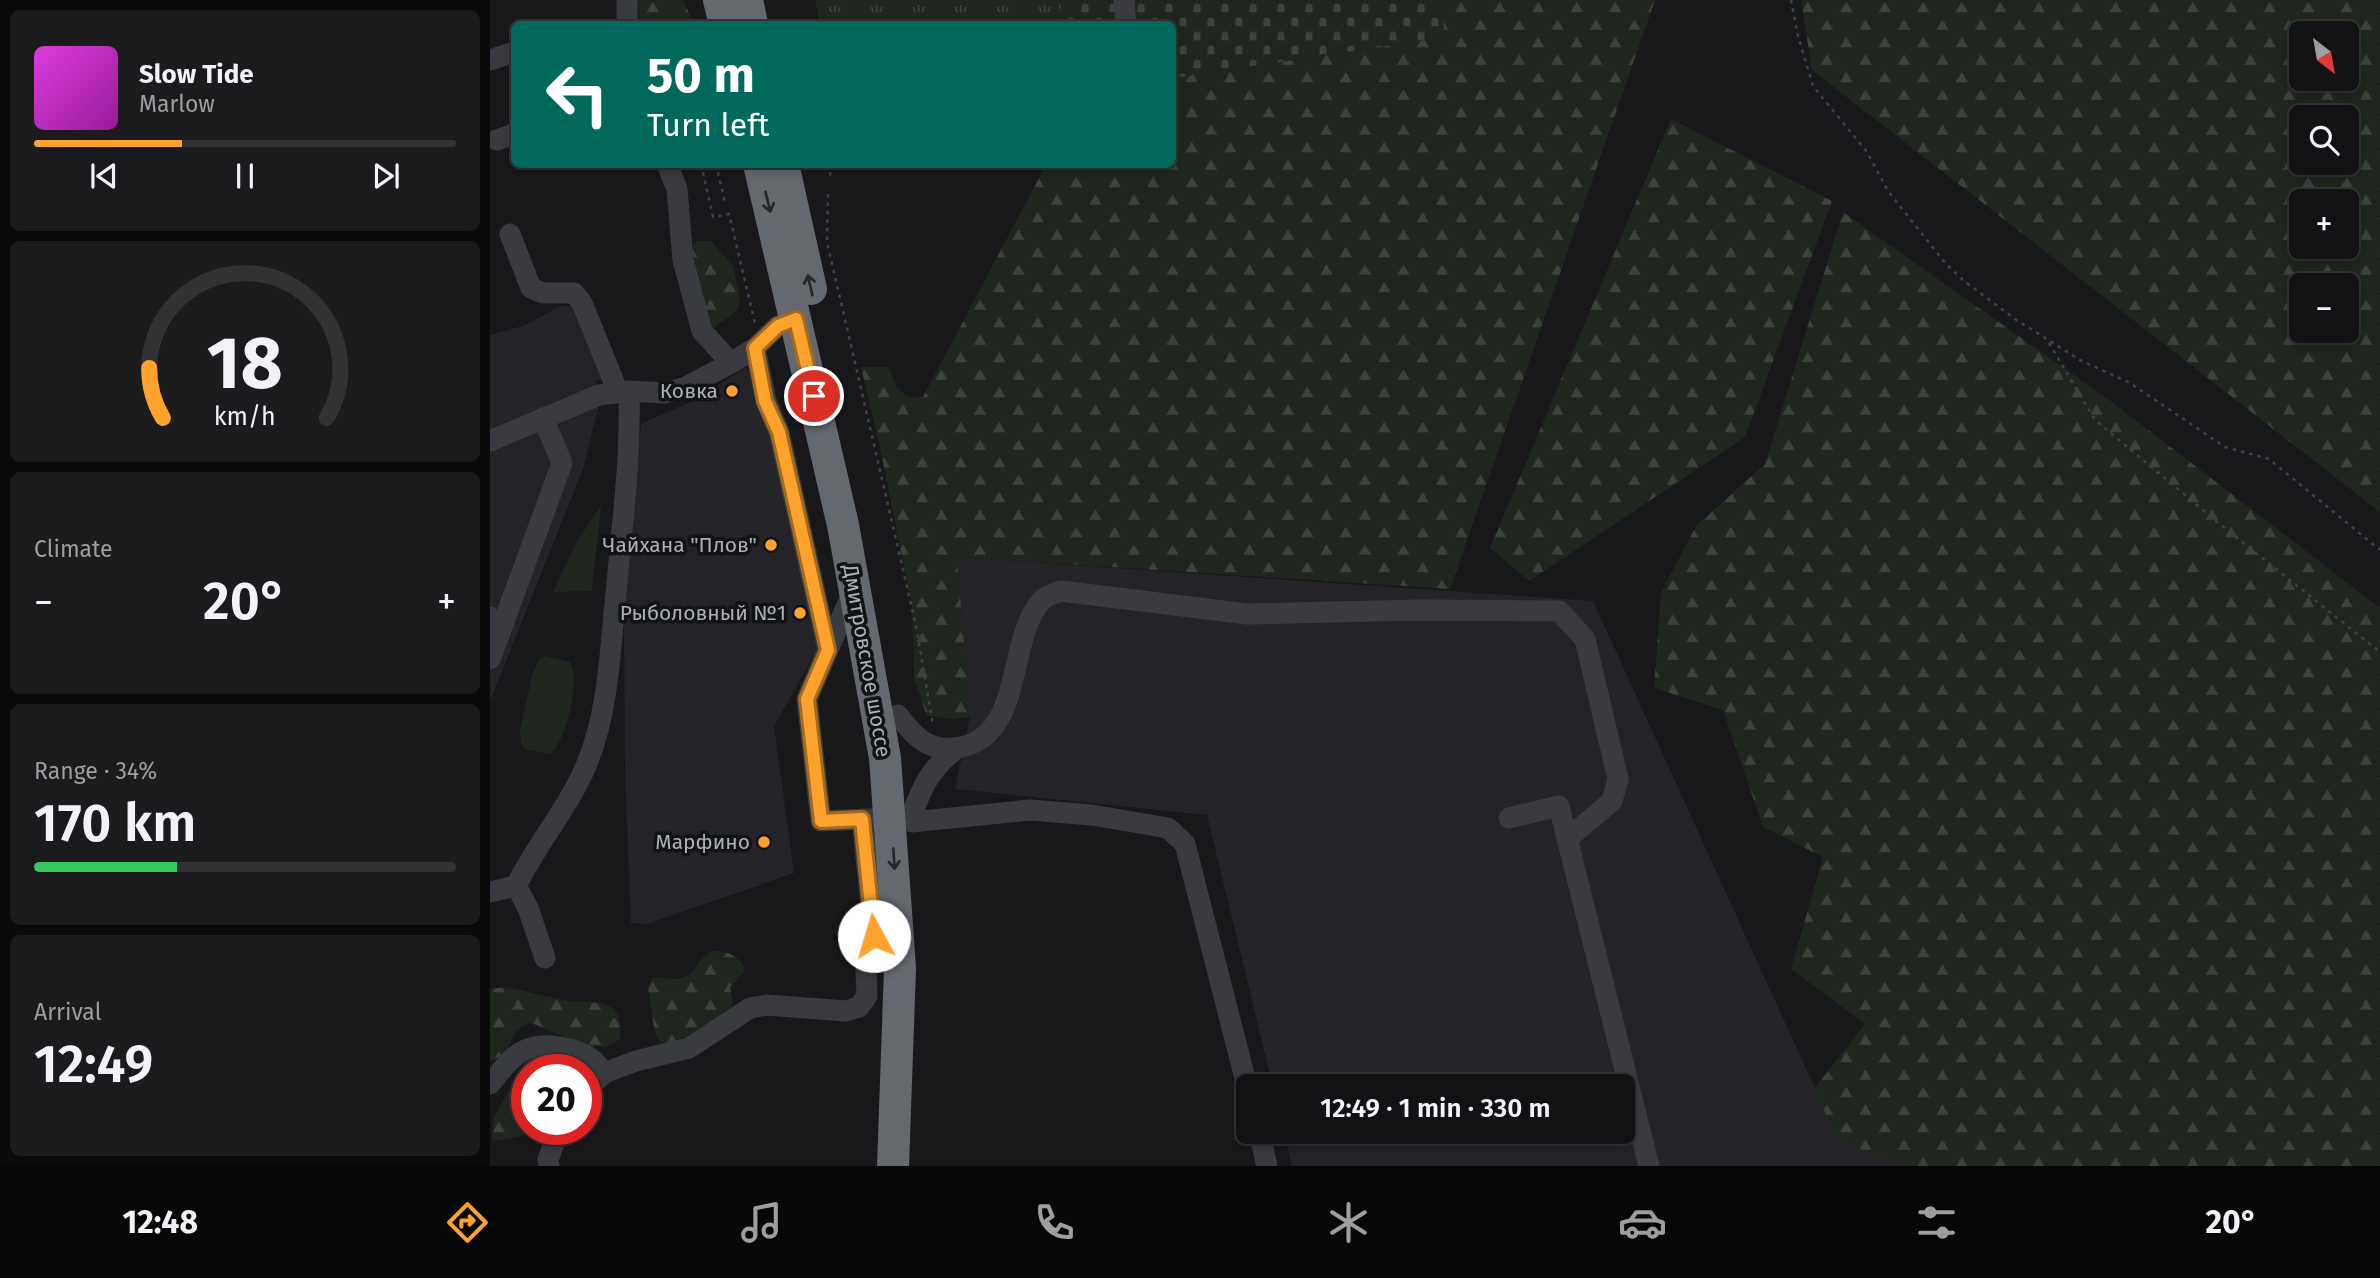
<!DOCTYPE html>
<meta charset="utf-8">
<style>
body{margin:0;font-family:"Fira Sans",sans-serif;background:#1b1b1d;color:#f1f3f6;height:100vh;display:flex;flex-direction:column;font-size:26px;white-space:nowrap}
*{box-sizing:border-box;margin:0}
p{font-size:23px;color:#9c9ea0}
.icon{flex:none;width:38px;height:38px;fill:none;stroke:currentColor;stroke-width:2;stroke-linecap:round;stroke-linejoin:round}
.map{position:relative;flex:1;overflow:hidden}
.panel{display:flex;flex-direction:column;gap:10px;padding:10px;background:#0a0a0b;width:490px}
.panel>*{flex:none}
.guide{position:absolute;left:21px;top:21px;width:665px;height:147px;border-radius:10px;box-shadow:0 4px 10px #0003,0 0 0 2px #313234;background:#00695c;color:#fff;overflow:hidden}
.needle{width:46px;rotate:149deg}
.buttons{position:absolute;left:1799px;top:21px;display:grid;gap:14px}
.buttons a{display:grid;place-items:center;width:70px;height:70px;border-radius:10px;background:#121214;box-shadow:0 4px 10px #0003,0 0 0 2px #313234;font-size:35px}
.speed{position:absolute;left:21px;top:1054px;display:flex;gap:14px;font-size:35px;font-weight:700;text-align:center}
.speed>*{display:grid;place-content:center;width:91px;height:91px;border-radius:50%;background:#121214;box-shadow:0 4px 10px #0003,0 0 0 2px #313234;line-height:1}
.speed .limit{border:10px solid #d22;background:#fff;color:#111}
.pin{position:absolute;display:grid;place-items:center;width:60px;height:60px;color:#fff;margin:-30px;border:4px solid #fff;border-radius:50%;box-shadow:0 2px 7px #0007}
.me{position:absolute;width:77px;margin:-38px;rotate:354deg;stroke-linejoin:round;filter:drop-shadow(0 0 5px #0008)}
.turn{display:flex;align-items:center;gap:24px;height:147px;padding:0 21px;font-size:32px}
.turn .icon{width:91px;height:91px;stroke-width:2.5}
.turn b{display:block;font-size:49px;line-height:60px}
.big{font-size:52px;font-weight:600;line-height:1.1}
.panel .card{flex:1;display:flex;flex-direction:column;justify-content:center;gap:10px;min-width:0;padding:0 24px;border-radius:10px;background:#1b1b1d}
.panel .dial{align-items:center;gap:0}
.dial svg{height:182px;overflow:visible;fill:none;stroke:#313234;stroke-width:7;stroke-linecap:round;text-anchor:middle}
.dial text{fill:#f1f3f6;stroke:none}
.song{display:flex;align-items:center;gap:21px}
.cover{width:84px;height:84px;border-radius:10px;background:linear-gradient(135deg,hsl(300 70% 55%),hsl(300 70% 35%))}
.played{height:7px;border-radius:4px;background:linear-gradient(90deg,#fda32d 35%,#313234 35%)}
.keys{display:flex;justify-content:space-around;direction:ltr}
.heat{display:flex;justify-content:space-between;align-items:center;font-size:38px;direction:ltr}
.charge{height:10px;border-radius:5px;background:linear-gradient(90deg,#34c759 34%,#313234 0)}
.trip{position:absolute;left:746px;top:1074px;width:399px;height:70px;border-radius:10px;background:#121214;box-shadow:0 4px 10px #0003,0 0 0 2px #313234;font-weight:600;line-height:70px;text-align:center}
.tabs{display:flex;height:112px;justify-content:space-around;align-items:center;background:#070708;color:#9c9ea0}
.tabs .icon{width:49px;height:49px}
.tabs .selected{color:#fda32d}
.tabs b{font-size:32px;color:#f1f3f6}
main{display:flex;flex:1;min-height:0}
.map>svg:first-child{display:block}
</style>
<main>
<section class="panel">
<div class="card">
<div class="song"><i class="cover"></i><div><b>Slow Tide</b><p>Marlow</p></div></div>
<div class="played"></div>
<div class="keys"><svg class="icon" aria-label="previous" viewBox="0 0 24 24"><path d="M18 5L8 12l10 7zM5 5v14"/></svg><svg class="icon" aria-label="pause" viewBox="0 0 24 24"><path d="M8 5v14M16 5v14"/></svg><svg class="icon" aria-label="next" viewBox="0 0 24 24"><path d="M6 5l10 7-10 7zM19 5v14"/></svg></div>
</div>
<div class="card dial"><svg viewBox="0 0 100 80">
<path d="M14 69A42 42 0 1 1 86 69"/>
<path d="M14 69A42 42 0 0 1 8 47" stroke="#fda32d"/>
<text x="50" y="56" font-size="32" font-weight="700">18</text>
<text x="50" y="72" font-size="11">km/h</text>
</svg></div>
<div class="card"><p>Climate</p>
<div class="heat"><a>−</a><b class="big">20°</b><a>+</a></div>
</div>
<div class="card"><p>Range · 34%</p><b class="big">170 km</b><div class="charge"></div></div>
<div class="card"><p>Arrival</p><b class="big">12:49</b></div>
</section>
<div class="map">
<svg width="1890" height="1166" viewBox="0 0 1890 1166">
<defs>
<pattern id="grass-tufts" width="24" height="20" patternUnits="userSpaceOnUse" patternTransform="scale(1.75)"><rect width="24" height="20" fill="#1e261e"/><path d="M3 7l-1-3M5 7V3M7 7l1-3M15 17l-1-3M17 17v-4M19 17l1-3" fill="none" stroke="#3c433d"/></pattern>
<pattern id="forest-firs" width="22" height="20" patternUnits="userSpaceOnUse" patternTransform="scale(1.75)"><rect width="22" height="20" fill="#1e261e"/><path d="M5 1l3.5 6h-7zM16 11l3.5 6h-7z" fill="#3c433d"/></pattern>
<pattern id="cemetery-stones" width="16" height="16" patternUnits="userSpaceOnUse" patternTransform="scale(1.75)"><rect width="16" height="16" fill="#1e261e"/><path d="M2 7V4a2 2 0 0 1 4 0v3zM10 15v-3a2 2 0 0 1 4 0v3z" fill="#3c433d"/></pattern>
</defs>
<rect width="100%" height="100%" fill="#18181a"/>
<!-- built -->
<g fill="#242428">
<polygon points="70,306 83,306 119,378 105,381 109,404 93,469 0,701 0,335 36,325"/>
<polygon points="256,368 267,385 330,645 284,726 304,873 157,924 141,923 135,771 134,612 151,424 196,404"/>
<polygon points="467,557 1103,601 1349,1141 1418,1166 802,1166 794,1132 1132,1132 1132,1087 783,1087 717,815 465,789 480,717"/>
</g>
<!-- grass -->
<polygon fill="url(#grass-tufts)" points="325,0 567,0 574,24 330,24"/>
<!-- forest -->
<g fill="url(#forest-firs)" fill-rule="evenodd">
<polygon points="145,0 193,0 204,24 151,24"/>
<polygon points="951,0 1165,0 960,589 467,557 480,717 462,719 437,716 424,679 422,607 390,447 371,367 399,367 406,387 419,398 433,397 556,165 682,164 683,78 954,37"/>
<path d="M1311 0H1890V512L1322 70ZM1857 33V79H1811V33ZM1857 117V163H1811V117ZM1857 201V247H1811V201ZM1857 285V331H1811V285Z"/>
<polygon points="1181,119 1342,201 1255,437 1039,581 1000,548"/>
<polygon points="1353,212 1622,402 1890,608 1890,1166 1418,1166 1349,1142 1324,1089 1375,1024 1301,969 1333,857 1273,827 1233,710 1164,688 1171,593 1206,526 1275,464"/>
<polygon points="207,241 221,241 243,266 250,299 247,311 224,327 211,314 198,251"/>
<path d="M222 951C238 951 250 956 255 971L240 987 243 1003 240 1010 198 1036 175 1044 169 1040 165 1033 158 988 162 978C173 976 183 982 194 977 208 972 207 959 222 951Z"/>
<path d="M18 987C38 992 58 997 78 1001 92 1003 110 1000 122 1008 132 1016 130 1028 130 1039L116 1047H100L39 1022 26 1031 16 1053 0 1062V989Z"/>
<polygon points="39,1056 93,1056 92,1069 37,1069 37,1129 50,1129 32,1136 2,1141 4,1117"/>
</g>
<!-- cemetery -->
<polygon fill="url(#cemetery-stones)" points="567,0 951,0 955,37 683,78 682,24 574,24"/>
<!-- park -->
<g fill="#1e261e">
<polygon points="111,506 102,591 63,592 87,541"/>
<path d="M55 656 80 662C91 678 76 743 60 754L35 749 31 743 30 730 43 672 49 660Z"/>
</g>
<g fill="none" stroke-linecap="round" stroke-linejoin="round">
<!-- path -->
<g stroke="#3f4247" stroke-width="2.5" stroke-dasharray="3.5 5" stroke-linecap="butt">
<polyline points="1301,0 1308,36 1323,86 1377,152 1398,191 1456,264 1474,281 1525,319 1590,360 1640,383 1735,447 1779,459 1890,550"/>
<polyline points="211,164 223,217 239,214 265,323"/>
<polyline points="226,164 235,203"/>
<polyline points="338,164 341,178"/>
<polyline points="338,194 337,242 426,626 443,725"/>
<polyline points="1559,343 1605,420 1732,526 1890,652"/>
</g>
<!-- minor -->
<g stroke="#393b40" stroke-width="21">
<polyline points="137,0 137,24"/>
<polyline points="634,0 636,24"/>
<polyline points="0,60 24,52"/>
<polyline points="7,140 24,134"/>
<polyline points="177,164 187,189 193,260 212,331 241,363"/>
<polyline points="20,234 41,288 53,293 84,293 92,303 128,392"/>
<polyline points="265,348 276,401 289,432 338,650"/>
<polyline points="0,441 109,395 139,391 175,393 196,387 241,363 265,348 288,326 306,319"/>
<polyline points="364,589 317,699 331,821 401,818"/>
<polyline points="0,617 8,638 0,659"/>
<polyline points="8,638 72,463 53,418"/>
<path d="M408 715C423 735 437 751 464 748 536 741 515 640 552 600 556 596 565 593 571 591L757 614 928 610 1069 611 1095 639 1128 779 1122 801 1077 839"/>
<path d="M421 818C432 786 440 769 467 748"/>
<polyline points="1019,818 1069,806 1159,1166"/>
<polyline points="372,819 384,936"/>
<polyline points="422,822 540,810 602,815 678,828 695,844 758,1090"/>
<polyline points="26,886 38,908 55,958"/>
<path d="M0 892 26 886C47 843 80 806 98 761 119 708 120 649 126 593 132 526 141 459 139 391"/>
<path d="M0 1084C11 1071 23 1053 40 1048 57 1042 90 1049 103 1060 107 1064 111 1069 114 1073"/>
<polyline points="96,1090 114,1073 146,1061 199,1048 260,1008 276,1005 356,1011 369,1007 377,996 375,947 384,936 408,934"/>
<polyline points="769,1132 777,1166"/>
<polyline points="59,1166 58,1160 69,1129"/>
</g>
<!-- highway -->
<g stroke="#646971" stroke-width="32">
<polyline points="229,0 235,24"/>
<polyline points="257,0 262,24"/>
<polyline points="269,164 353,525 395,758 410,968 403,1166"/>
<polyline points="293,164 321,289"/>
</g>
</g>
<!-- one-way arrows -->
<defs><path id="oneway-shaft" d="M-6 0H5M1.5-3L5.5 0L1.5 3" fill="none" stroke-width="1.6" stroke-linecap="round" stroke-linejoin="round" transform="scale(1.75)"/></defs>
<g stroke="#27282c">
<use href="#oneway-shaft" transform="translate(278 202) rotate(76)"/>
<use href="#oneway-shaft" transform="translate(320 285) rotate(-103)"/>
<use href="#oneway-shaft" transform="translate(404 859) rotate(86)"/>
</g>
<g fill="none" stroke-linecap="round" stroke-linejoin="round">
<defs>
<polyline id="route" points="324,396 306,319 288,326 265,348 275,401 289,432 338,650 317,699 331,821 372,819 384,936"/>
</defs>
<!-- route casing -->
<use href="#route" stroke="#a46a1d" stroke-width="18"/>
<!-- route -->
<use href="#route" stroke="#fda32d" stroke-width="12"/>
</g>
<!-- markers -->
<g fill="#fda32d" stroke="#131315" stroke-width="2.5">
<circle cx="242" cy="391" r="7"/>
<circle cx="281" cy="545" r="7"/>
<circle cx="310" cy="613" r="7"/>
<circle cx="274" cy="842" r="7"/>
</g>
<g text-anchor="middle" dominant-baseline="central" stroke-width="7" stroke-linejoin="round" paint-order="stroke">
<!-- poi labels -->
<g font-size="21" fill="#aab0bb" stroke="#131315" text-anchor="end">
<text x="228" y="391">Ковка</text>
<text x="267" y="545">Чайхана "Плов"</text>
<text x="296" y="613">Рыболовный №1</text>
<text x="260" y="842">Марфино</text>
</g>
<!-- street labels -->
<g font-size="21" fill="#aab0bb" stroke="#131315">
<text transform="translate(377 661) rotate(80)">Дмитровское шоссе</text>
</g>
</g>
</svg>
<div class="buttons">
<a><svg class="needle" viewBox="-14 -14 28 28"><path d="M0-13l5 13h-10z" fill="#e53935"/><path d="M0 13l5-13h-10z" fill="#9c9ea0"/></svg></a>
<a><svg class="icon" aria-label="search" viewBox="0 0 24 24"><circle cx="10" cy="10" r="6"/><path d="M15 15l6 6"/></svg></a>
<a>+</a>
<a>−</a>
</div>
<div class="speed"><div class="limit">20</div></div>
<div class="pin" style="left:324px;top:396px;background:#d93025"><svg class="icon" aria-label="arrive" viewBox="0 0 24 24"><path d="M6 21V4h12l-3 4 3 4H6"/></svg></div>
<svg class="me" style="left:384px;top:936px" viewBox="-20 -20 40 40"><circle r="19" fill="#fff"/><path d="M0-13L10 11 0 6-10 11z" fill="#fda32d"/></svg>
<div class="trip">12:49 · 1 min · 330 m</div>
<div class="guide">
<div class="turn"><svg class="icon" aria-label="left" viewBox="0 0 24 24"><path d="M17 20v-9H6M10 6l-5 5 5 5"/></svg><div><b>50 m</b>Turn left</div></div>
</div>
</div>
</main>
<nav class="tabs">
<b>12:48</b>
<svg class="icon selected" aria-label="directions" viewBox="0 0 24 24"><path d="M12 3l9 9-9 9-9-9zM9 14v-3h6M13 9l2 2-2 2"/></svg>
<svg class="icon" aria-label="music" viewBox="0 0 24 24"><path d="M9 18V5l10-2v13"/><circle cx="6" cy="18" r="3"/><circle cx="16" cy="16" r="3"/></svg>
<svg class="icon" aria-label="phone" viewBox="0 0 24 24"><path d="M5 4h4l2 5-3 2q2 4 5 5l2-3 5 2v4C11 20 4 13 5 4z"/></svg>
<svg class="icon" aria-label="climate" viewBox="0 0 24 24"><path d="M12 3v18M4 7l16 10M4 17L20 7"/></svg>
<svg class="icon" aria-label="car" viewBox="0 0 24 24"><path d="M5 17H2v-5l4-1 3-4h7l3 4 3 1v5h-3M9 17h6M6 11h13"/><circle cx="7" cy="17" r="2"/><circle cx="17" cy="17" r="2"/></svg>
<svg class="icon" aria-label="filters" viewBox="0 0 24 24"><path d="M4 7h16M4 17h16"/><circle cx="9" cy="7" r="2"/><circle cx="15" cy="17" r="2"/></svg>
<b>20°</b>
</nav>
